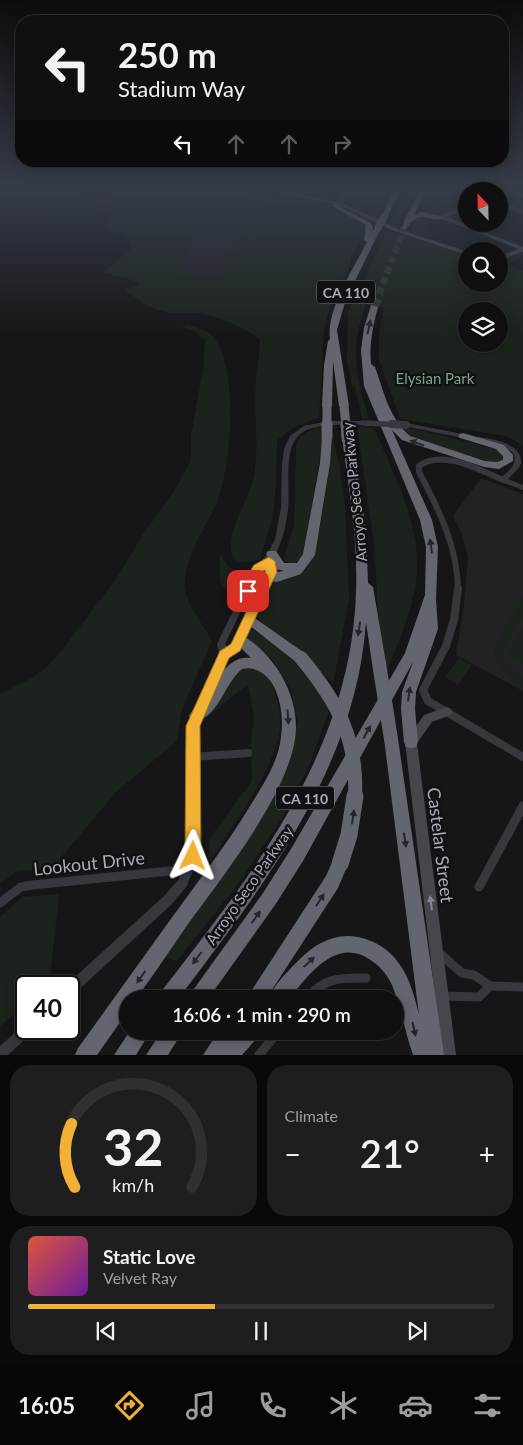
<!DOCTYPE html>
<meta charset="utf-8">
<style>
body{margin:0;font-family:Lato,sans-serif;background:#1e1e20;color:#f1f3f6;height:100vh;display:flex;flex-direction:column;font-size:19px;white-space:nowrap}
*{box-sizing:border-box;margin:0}
p{font-size:16px;color:#9c9d9f}
.icon{flex:none;width:28px;height:28px;fill:none;stroke:currentColor;stroke-width:2;stroke-linecap:round;stroke-linejoin:round}
.map{position:relative;height:1055px;overflow:hidden}
.details{display:flex;flex-direction:column;gap:10px;padding:10px;background:#09090a;flex:1}
.details>*{flex:none}
.hud{position:absolute;left:15px;top:15px;width:494px;height:152px;border-radius:20px;box-shadow:0 2px 12px #0003,0 0 0 1px #303032;background:#101012;color:#f1f3f6;overflow:hidden}
.needle{width:32px;rotate:338deg}
.tools{position:absolute;left:458px;top:182px;display:grid;gap:10px}
.tools a{display:grid;place-items:center;width:50px;height:50px;border-radius:50%;background:#101012;box-shadow:0 2px 12px #0003,0 0 0 1px #303032;font-size:25px}
.speed{position:absolute;left:15px;top:975px;display:flex;gap:10px;font-size:25px;font-weight:700;text-align:center}
.speed>*{display:grid;place-content:center;width:65px;height:65px;border-radius:50%;background:#101012;box-shadow:0 2px 12px #0003,0 0 0 1px #303032;line-height:1}
.speed .limit{border:2px solid #111;border-radius:8px;background:#fff;color:#111}
.pin{position:absolute;display:grid;place-items:center;width:42px;height:42px;color:#fff;margin:-21px;border-radius:10px;box-shadow:0 2px 8px #0006}
.me{position:absolute;width:55px;margin:-28px;rotate:2deg;stroke-linejoin:round;filter:drop-shadow(0 0 4px #0008)}
.turn{display:flex;align-items:center;gap:18px;height:105px;padding:0 20px;font-size:22px}
.turn .icon{width:65px;height:65px;stroke-width:2.5}
.turn b{display:block;font-size:35px;line-height:42px}
.lanes{display:flex;align-items:center;height:48px;padding:0 20px;background:#0003;justify-content:center;gap:25px;direction:ltr}
.lanes .off{opacity:.35}
.big{font-size:38px;font-weight:600;line-height:1.1}
.details .widget{flex:1;display:flex;flex-direction:column;justify-content:center;gap:8px;min-width:0;padding:0 18px;border-radius:20px;background:#1e1e20}
.details .dial{align-items:center;gap:0}
.dial svg{height:130px;overflow:visible;fill:none;stroke:#303032;stroke-width:7;stroke-linecap:round;text-anchor:middle}
.dial text{fill:#f1f3f6;stroke:none}
.song{display:flex;align-items:center;gap:15px}
.cover{width:60px;height:60px;border-radius:8px;background:linear-gradient(135deg,hsl(10 70% 55%),hsl(280 70% 35%))}
.played{height:5px;border-radius:2px;background:linear-gradient(90deg,#f2b134 40%,#303032 40%)}
.keys{display:flex;justify-content:space-around;direction:ltr}
.heat{display:flex;justify-content:space-between;align-items:center;font-size:28px;direction:ltr}
.details .tiles{flex:1;display:grid;gap:10px;grid-template-columns:1fr 1fr}
.widget:last-child{grid-column:span 2}
.trip{position:absolute;left:119px;top:990px;width:285px;height:50px;border-radius:25px;background:#101012;box-shadow:0 2px 12px #0003,0 0 0 1px #303032;font-weight:600;line-height:50px;text-align:center}
.dock{display:flex;height:80px;justify-content:space-around;align-items:center;background:#060607;color:#9c9d9f}
.dock .icon{width:35px;height:35px}
.dock .selected{color:#f2b134}
.dock b{font-size:22px;color:#f1f3f6}
.map>svg:first-child{display:block}
</style>
<div class="map">
<svg width="523" height="1055" viewBox="0 0 523 1055">
<rect width="100%" height="100%" fill="#161618"/>
<!-- built -->
<g fill="#222225">
<polygon points="355,188 389,188 382,196 378,195 368,202 349,198 357,193 358,190"/>
<polygon points="176,233 257,237 241,289 152,283"/>
<polygon points="481,478 523,494 523,691 456,655 464,605 468,557 461,532 453,516"/>
</g>
<!-- green -->
<g fill="#1c231d" fill-rule="evenodd">
<polygon points="0,188 80,188 79,197 93,209 97,219 39,214 39,212 19,211 13,220 0,227 12,218 10,213 0,208"/>
<path d="M110 188 196 189 218 188 279 200 267 208 280 211 283 209 306 215 323 203 362 221 367 225V230L351 258V263L328 314 324 332 319 418C302 423 289 428 277 441L275 498 272 519 260 559C251 562 239 566 233 556 223 539 247 501 252 484 261 449 253 416 256 381 257 367 260 354 260 340 244 326 217 316 196 313 185 312 172 315 162 311 147 307 137 299 125 290L139 284 127 278 103 273 131 249C127 226 119 237 106 227 115 212 118 205 110 188ZM195 234 239 236 225 272 211 277 183 273 181 269Z"/>
<polygon points="429,188 523,188 523,210 499,201 499,191 466,191 466,206 444,214 425,206"/>
<path d="M399 203 407 204 397 227 411 229 417 216 434 218 425 221 428 224 422 228 438 236C422 238 406 231 391 225Z"/>
<path d="M387 230 466 255V284H499V259L523 253V256L508 264 523 271V446L511 438 501 435 400 419 379 359V333L384 308 366 304C349 349 356 375 369 419H362L355 387 352 386 347 361 348 312ZM466 311H499V344H466Z"/>
<path d="M188 325C197 327 205 329 212 336 240 366 231 466 217 502 206 528 183 557 185 587 187 608 203 623 212 641L182 709 177 741 117 791 63 855 57 867 16 872 0 884V694L32 678 48 666 59 654 116 579 142 536 175 490 191 460V435L204 365 205 340 195 331 182 327Z"/>
<path d="M321 426 320 437H323L304 551 299 560 294 563 285 562 284 557 294 526 296 447C300 433 308 431 321 426Z"/>
<path d="M357 426 374 428C394 475 423 528 416 582 411 614 398 643 386 673L379 626 374 543Z"/>
<polygon points="400,428 415,429 500,450 505,456 502,461 495,462 485,460 409,437"/>
<path d="M333 437 339 463 345 508 349 600 333 684 307 655 262 623 256 616 272 582C283 580 295 578 304 571 321 559 329 461 333 437Z"/>
<polygon points="220,554 228,566 247,579 235,604 220,582"/>
<path d="M523 598V616L503 651 507 664 523 679V688C507 678 490 663 495 643Z"/>
<polygon points="523,626 523,665 505,656"/>
<polygon points="254,630 285,651 324,699 329,710 309,766 283,817 238,884 177,961 165,957 234,856 287,770 298,722 291,690 272,660 246,638 246,632"/>
<polygon points="459,658 472,665 458,685 445,677"/>
<path d="M251 666 269 676C274 690 279 703 280 717 284 760 229 829 207 867L210 838 252 781 251 743 254 718 248 684 206 718 229 676 239 668Z"/>
<polygon points="59,894 49,986 26,986 26,1005 0,1026 0,917 22,897"/>
</g>
<g fill="none" stroke-linecap="round" stroke-linejoin="round">
<!-- motorway-tunnel-far1 -->
<polyline stroke="#333438" stroke-width="7" stroke-dasharray="7 4" stroke-linecap="butt" points="379,294 404,228"/>
<!-- motorway-tunnel -->
<polyline stroke="#333438" stroke-width="9" stroke-dasharray="9 4.5" stroke-linecap="butt" points="374,307 380,293"/>
<!-- minor-far3 -->
<g stroke="#37383d" stroke-width="4">
<polyline points="342,188 354,190"/>
<polyline points="486,188 523,195"/>
<polyline points="499,203 523,212"/>
<polyline points="337,204 354,190"/>
<polyline points="442,217 466,207"/>
</g>
<!-- minor-far2 -->
<path stroke="#37383d" stroke-width="6" d="M458 591C458 547 439 510 419 472V466C443 449 479 470 503 480"/>
<!-- minor-far1 -->
<g stroke="#37383d" stroke-width="8">
<polyline points="458,589 454,620 446,646 423,690 428,701 523,757"/>
<polyline points="192,757 248,753"/>
</g>
<!-- minor -->
<g stroke="#37383d" stroke-width="9">
<polyline points="479,887 523,806"/>
<polyline points="0,903 21,887 32,885 170,871 188,872"/>
<polyline points="438,952 462,973 474,975 490,986 523,987"/>
<polyline points="442,996 479,997 490,986"/>
<path d="M306 999C325 977 339 978 366 978"/>
<polyline points="259,1055 279,1031"/>
</g>
<!-- tertiary -->
<g fill="#37383d" fill-rule="evenodd">
<path d="M329 421H363L366 423 363 425C346 425 326 423 309 429 280 439 291 484 288 509 286 527 282 544 272 560L275 572 238 649 227 657 198 726 199 849 187 886 172 904 73 995 69 997V986H65L164 896 179 879 189 849 188 726 220 655 217 644 254 568 267 555 275 539 281 508 282 465 284 449 290 436 304 426ZM266 566 267 572 232 645 227 648 225 644 261 570Z"/>
<polygon points="406,423 468,435 471,437 468,439 404,426 403,425 404,424"/>
<path d="M479 437C492 439 523 443 521 464 518 470 512 475 508 479L523 485V490L501 482 499 480C503 475 510 471 513 465 523 446 487 443 477 440L476 439Z"/>
<polygon points="26,1023 26,1029 34,1029 32,1033 8,1055 0,1055 0,1046"/>
</g>
<!-- secondary -->
<g fill="#45474d" fill-rule="evenodd">
<polygon points="259,188 278,188 285,191 345,204 398,229 466,251 466,255 394,231 341,206 280,192 261,189"/>
<polygon points="440,216 444,216 523,247 523,252 499,260 499,256 519,249 440,218"/>
<polygon points="447,707 451,709 452,712 451,715 432,722 417,743 456,1055 442,1055 405,742 424,715"/>
</g>
<!-- motorway -->
<g fill="#63666e" fill-rule="evenodd">
<polygon points="396,188 402,188 387,217 382,218 381,217"/>
<path d="M421 188H427L414 215 421 212 445 217C431 225 420 206 406 229H402L404 221Z"/>
<path d="M335 203H339V206L371 223 373 228 372 232 376 227 381 228 346 299 337 330 349 406 344 409 339 406 333 361 332 406 327 409 322 406 324 365 328 341 330 339C326 309 354 268 367 242L364 240 366 225 333 207 332 206Z"/>
<path d="M371 305 378 307C373 326 369 344 371 364L375 367C384 392 389 418 410 436L485 461 497 462 503 460V456L496 449 460 438 458 436 460 434 463 433 504 445 513 455V461L499 469 484 467 402 440 392 430 432 520 438 547 436 599 438 629 416 692 415 709 418 742 416 747 411 748 406 747 404 742 401 709 402 692 413 662 303 861 275 905 208 999H188L191 993 263 893 291 849 405 653 425 595 426 547 420 520 364 386 361 350 364 328Z"/>
<polygon points="327,434 332,437 330,463 315,555 301,574 277,582 265,580 263,577 265,574 284,571 276,569 266,554 268,551 276,551 284,563 297,563 303,554 320,463 322,437"/>
<path d="M347 435 352 438 366 530 368 583 373 587 386 663 384 667 379 668 374 667 372 663 366 622C356 768 262 888 178 999H157L160 993C253 873 351 752 356 592 358 540 349 489 342 438Z"/>
<polygon points="249,614 306,654 308,658 306,662 301,663 296,662 245,622 243,619 245,616"/>
<path d="M239 635C253 639 267 655 276 667 288 684 296 705 296 727 296 785 222 877 188 924 171 949 154 974 136 999H128V1011L97 1055H75L78 1048C111 1003 143 957 176 912 201 877 228 843 250 806 261 788 274 769 279 748 284 727 283 704 273 685 267 674 255 666 242 669 224 684 220 714 196 722L191 720 189 716C193 708 200 705 205 698 218 682 226 655 251 658L233 640 234 636Z"/>
<path d="M391 733 396 734 398 739 444 1055H413C405 1032 401 1008 392 985 387 974 379 965 369 959 336 937 308 975 289 999H268C274 985 286 973 296 963 318 940 341 929 371 941 383 946 393 954 400 965 410 979 415 998 419 1015L384 739 386 734Z"/>
<polygon points="340,856 346,858 348,864 338,888 266,999 246,999 326,876 334,858"/>
<polygon points="130,1031 151,1031 136,1055 114,1055"/>
<polygon points="162,1031 183,1031 168,1055 146,1055"/>
<polygon points="219,1031 259,1031 257,1038 242,1055 203,1055"/>
</g>
<!-- tertiary-bridge-far1 -->
<polyline stroke="#37383d" stroke-width="5.5" points="363,423 406,425"/>
<!-- tertiary-bridge -->
<polyline stroke="#37383d" stroke-width="8" points="392,424 406,425"/>
<!-- motorway-bridge-far4 -->
<polyline stroke="#63666e" stroke-width="7" points="378,228 384,217"/>
<!-- motorway-bridge-far3 -->
<g stroke="#63666e" stroke-width="9">
<polyline points="327,406 327,426"/>
<polyline points="344,406 346,426"/>
</g>
<!-- motorway-bridge-far2 -->
<g stroke="#63666e" stroke-width="11">
<polyline points="327,424 327,437"/>
<polyline points="346,424 347,438"/>
</g>
<!-- motorway-bridge-far1 -->
<g stroke="#63666e" stroke-width="14">
<path d="M301 658C337 701 358 739 355 797"/>
<polyline points="379,663 391,739"/>
</g>
<!-- motorway-bridge -->
<polyline stroke="#63666e" stroke-width="17" points="340,864 349,835 355,796"/>
</g>
<!-- one-way arrows -->
<defs><path id="oneway-solid" d="M-6-.8H1V-3.2L6.5 0L1 3.2V.8H-6Z" transform="scale(1.25)"/></defs>
<g fill="#26262a">
<use href="#oneway-solid" transform="translate(369 327) rotate(-77)"/>
<use href="#oneway-solid" transform="translate(417 443) rotate(-161)"/>
<use href="#oneway-solid" transform="translate(431 546) rotate(-98)"/>
<use href="#oneway-solid" transform="translate(359 629) rotate(99)"/>
<use href="#oneway-solid" transform="translate(409 694) rotate(-82)"/>
<use href="#oneway-solid" transform="translate(288 717) rotate(86)"/>
<use href="#oneway-solid" transform="translate(367 732) rotate(-61)"/>
<use href="#oneway-solid" transform="translate(353 817) rotate(-82)"/>
<use href="#oneway-solid" transform="translate(405 840) rotate(82)"/>
<use href="#oneway-solid" transform="translate(320 900) rotate(-57)"/>
<use href="#oneway-solid" transform="translate(256 917) rotate(-54)"/>
<use href="#oneway-solid" transform="translate(197 958) rotate(127)"/>
<use href="#oneway-solid" transform="translate(309 962) rotate(-43)"/>
<use href="#oneway-solid" transform="translate(141 977) rotate(125)"/>
<use href="#oneway-solid" transform="translate(414 1029) rotate(77)"/>
</g>
<use fill="#858993" href="#oneway-solid" transform="translate(431 903) rotate(-97)"/>
<!-- sky -->
<linearGradient id="sky" x2="0" y2="1"><stop stop-color="#0c0c0d"/><stop offset="0.56" stop-color="#363c48"/><stop offset="1" stop-color="#363c48" stop-opacity="0"/></linearGradient>
<rect width="523" height="335" fill="url(#sky)"/>
<!-- route -->
<polygon fill="#f2b134" stroke="#9d7322" points="269,557 275,561 277,572 240,651 229,658 200,726 201,856 199,862 193,864 187,862 185,856 186,726 220,651 231,644 265,572 265,570 263,571 252,594 244,594 242,591 252,568 254,565"/>
<g text-anchor="middle" dominant-baseline="central" stroke-width="5" stroke-linejoin="round" paint-order="stroke">
<!-- shield labels -->
<g fill="#111113" stroke="#7b7e86" stroke-width="1">
<rect x="317" y="280.5" width="58" height="23" rx="4"/>
<rect x="276" y="786.5" width="58" height="23" rx="4"/>
</g>
<g font-size="14" font-weight="bold" fill="#a8adb8">
<text x="346" y="292">CA 110</text>
<text x="305" y="798">CA 110</text>
</g>
<!-- park labels -->
<g font-size="15" fill="#7fa381" stroke="#111113">
<text x="435" y="378">Elysian Park</text>
</g>
<!-- street labels -->
<g font-size="15" fill="#a8adb8" stroke="#111113">
<text transform="translate(354 492) rotate(-96)">Arroyo Seco Parkway</text>
<text transform="translate(249 885) rotate(-55)">Arroyo Seco Parkway</text>
</g>
<!-- near-street labels -->
<g font-size="18" fill="#a8adb8" stroke="#111113">
<text transform="translate(441 845) rotate(83)">Castelar Street</text>
<text transform="translate(89 863) rotate(-6)">Lookout Drive</text>
</g>
</g>
</svg>
<div class="tools">
<a><svg class="needle" viewBox="-14 -14 28 28"><path d="M0-13l5 13h-10z" fill="#e53935"/><path d="M0 13l5-13h-10z" fill="#9c9d9f"/></svg></a>
<a><svg class="icon" aria-label="search" viewBox="0 0 24 24"><circle cx="10" cy="10" r="6"/><path d="M15 15l6 6"/></svg></a>
<a><svg class="icon" aria-label="layers" viewBox="0 0 24 24"><path d="M12 4l9 5-9 5-9-5zM3 14l9 5 9-5"/></svg></a>
</div>
<div class="speed"><div class="limit">40</div></div>
<div class="pin" style="left:248px;top:591px;background:#d93025"><svg class="icon" aria-label="arrive" viewBox="0 0 24 24"><path d="M6 21V4h12l-3 4 3 4H6"/></svg></div>
<svg class="me" style="left:193px;top:856px" viewBox="-20 -20 40 40"><path d="M0-17L14 15 0 8-14 15z" fill="#f2b134" stroke="#fff" stroke-width="4"/></svg>
<div class="trip">16:06 · 1 min · 290 m</div>
<div class="hud">
<div class="turn"><svg class="icon" aria-label="left" viewBox="0 0 24 24"><path d="M17 20v-9H6M10 6l-5 5 5 5"/></svg><div><b>250 m</b>Stadium Way</div></div>
<div class="lanes"><svg class="icon" aria-label="left" viewBox="0 0 24 24"><path d="M17 20v-9H6M10 6l-5 5 5 5"/></svg><svg class="icon off" aria-label="ahead" viewBox="0 0 24 24"><path d="M12 20V5M6 11l6-6 6 6"/></svg><svg class="icon off" aria-label="ahead" viewBox="0 0 24 24"><path d="M12 20V5M6 11l6-6 6 6"/></svg><svg class="icon off" aria-label="right" viewBox="0 0 24 24"><path d="M7 20v-9h11M14 6l5 5-5 5"/></svg></div>
</div>
</div>
<section class="details">
<div class="tiles">
<div class="widget dial"><svg viewBox="0 0 100 80">
<path d="M14 69A42 42 0 1 1 86 69"/>
<path d="M14 69A42 42 0 0 1 12 30" stroke="#f2b134"/>
<text x="50" y="56" font-size="32" font-weight="700">32</text>
<text x="50" y="72" font-size="11">km/h</text>
</svg></div>
<div class="widget"><p>Climate</p>
<div class="heat"><a>−</a><b class="big">21°</b><a>+</a></div>
</div>
<div class="widget">
<div class="song"><i class="cover"></i><div><b>Static Love</b><p>Velvet Ray</p></div></div>
<div class="played"></div>
<div class="keys"><svg class="icon" aria-label="previous" viewBox="0 0 24 24"><path d="M18 5L8 12l10 7zM5 5v14"/></svg><svg class="icon" aria-label="pause" viewBox="0 0 24 24"><path d="M8 5v14M16 5v14"/></svg><svg class="icon" aria-label="next" viewBox="0 0 24 24"><path d="M6 5l10 7-10 7zM19 5v14"/></svg></div>
</div>
</div>
</section>
<nav class="dock">
<b>16:05</b>
<svg class="icon selected" aria-label="directions" viewBox="0 0 24 24"><path d="M12 3l9 9-9 9-9-9zM9 14v-3h6M13 9l2 2-2 2"/></svg>
<svg class="icon" aria-label="music" viewBox="0 0 24 24"><path d="M9 18V5l10-2v13"/><circle cx="6" cy="18" r="3"/><circle cx="16" cy="16" r="3"/></svg>
<svg class="icon" aria-label="phone" viewBox="0 0 24 24"><path d="M5 4h4l2 5-3 2q2 4 5 5l2-3 5 2v4C11 20 4 13 5 4z"/></svg>
<svg class="icon" aria-label="climate" viewBox="0 0 24 24"><path d="M12 3v18M4 7l16 10M4 17L20 7"/></svg>
<svg class="icon" aria-label="car" viewBox="0 0 24 24"><path d="M5 17H2v-5l4-1 3-4h7l3 4 3 1v5h-3M9 17h6M6 11h13"/><circle cx="7" cy="17" r="2"/><circle cx="17" cy="17" r="2"/></svg>
<svg class="icon" aria-label="filters" viewBox="0 0 24 24"><path d="M4 7h16M4 17h16"/><circle cx="9" cy="7" r="2"/><circle cx="15" cy="17" r="2"/></svg>
</nav>
